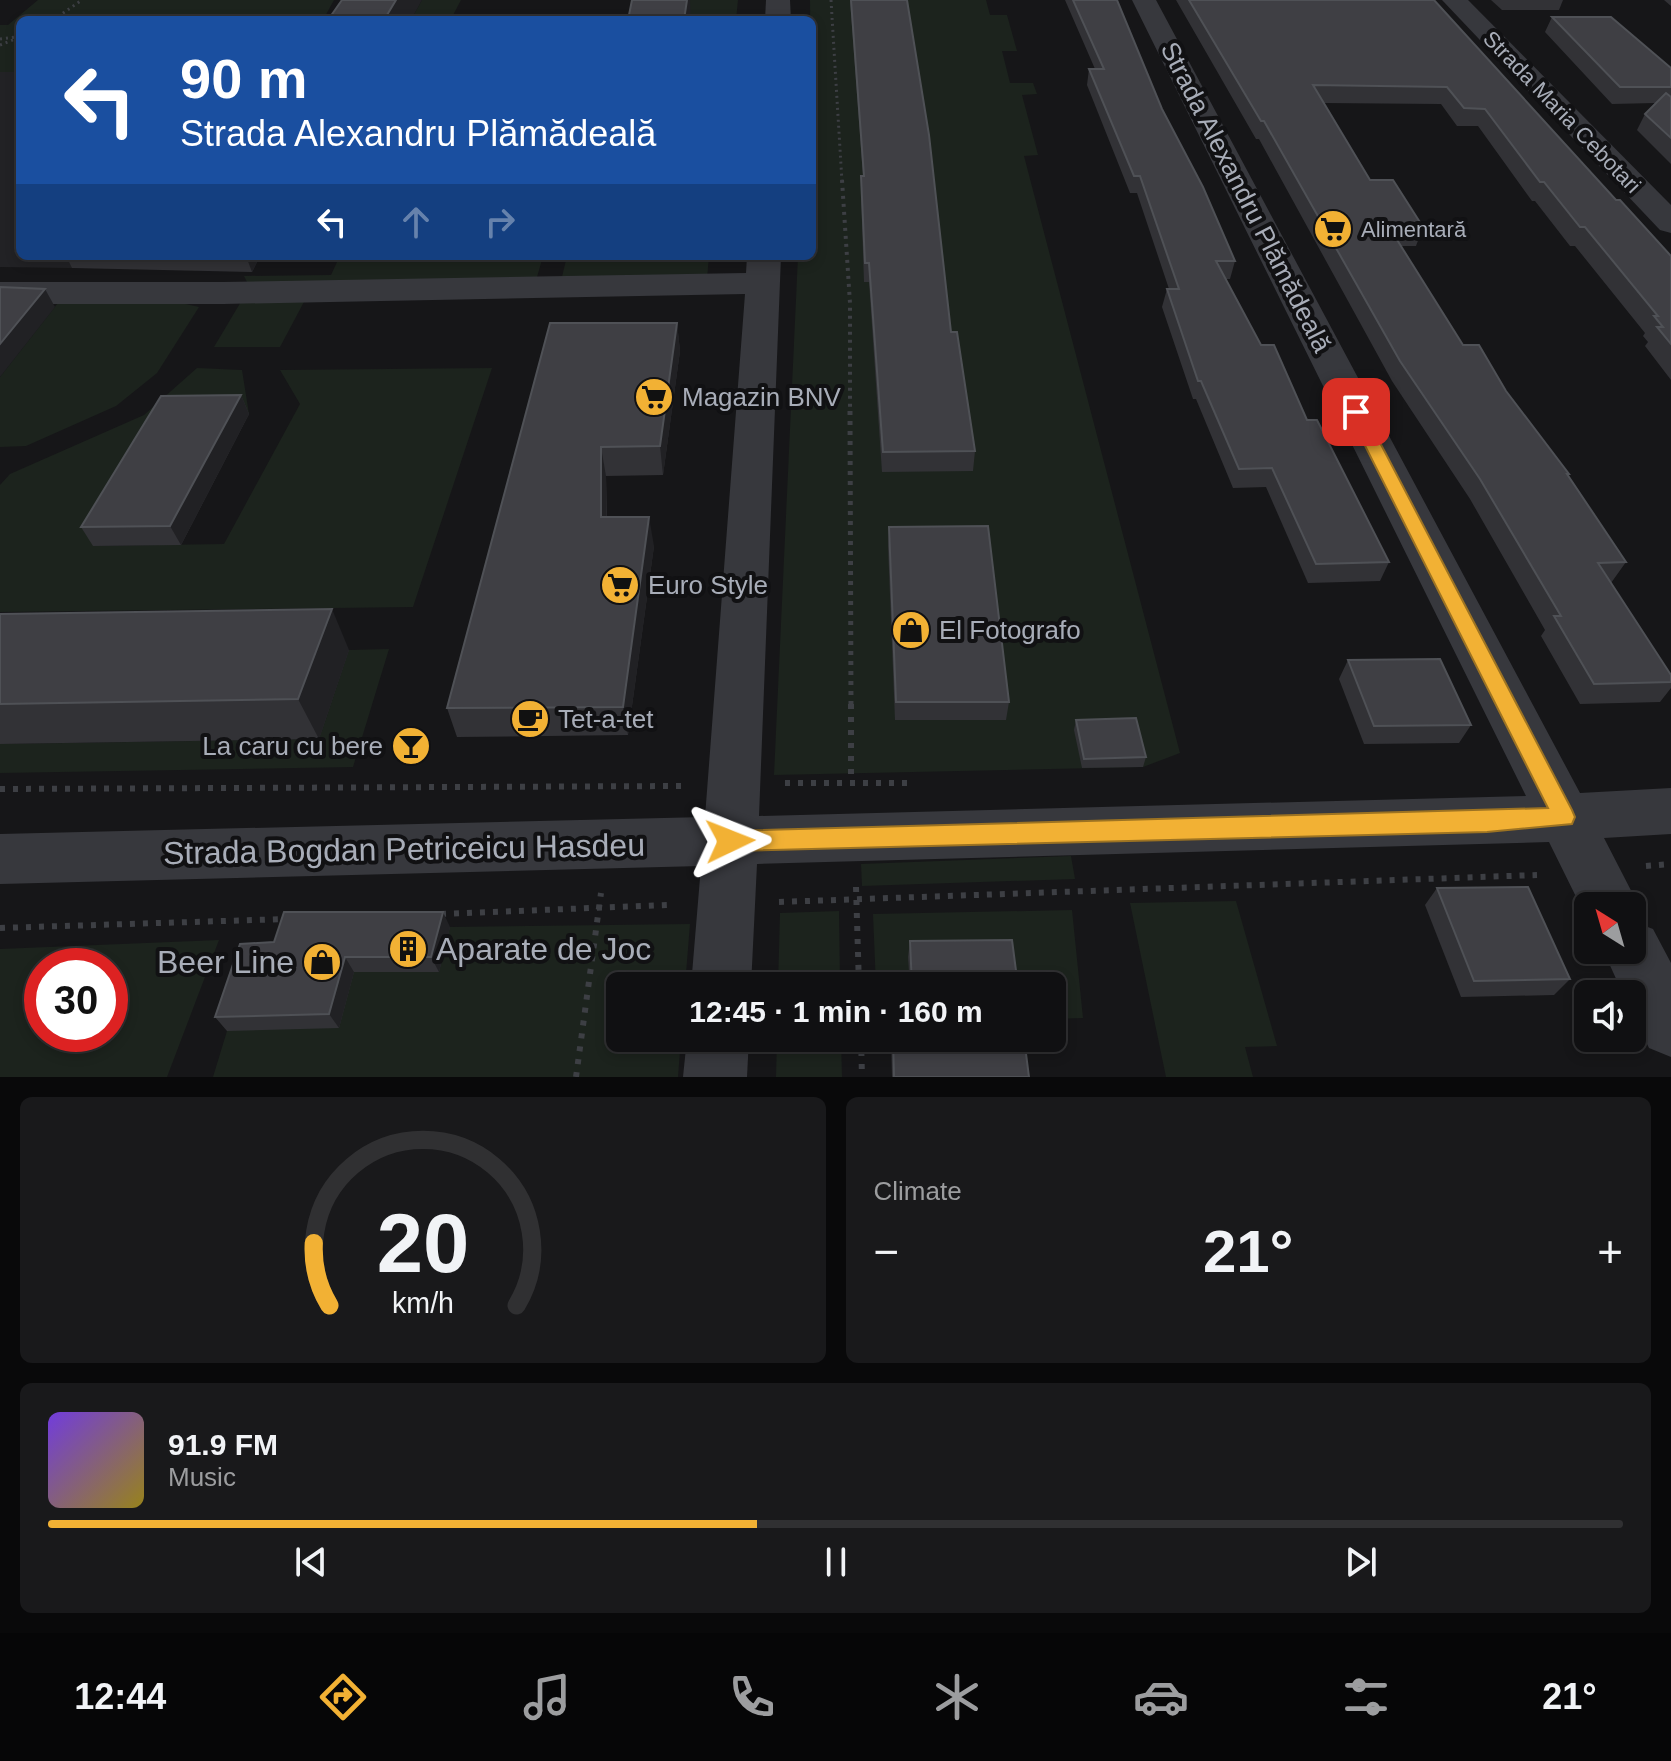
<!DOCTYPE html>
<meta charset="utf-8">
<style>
body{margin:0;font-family:Arial,sans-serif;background:#19191b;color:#f1f3f6;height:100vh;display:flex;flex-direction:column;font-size:30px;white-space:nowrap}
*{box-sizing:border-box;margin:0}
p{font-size:26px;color:#9c9d9f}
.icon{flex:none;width:44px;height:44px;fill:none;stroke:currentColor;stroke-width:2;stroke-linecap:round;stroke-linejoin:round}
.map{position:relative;height:1077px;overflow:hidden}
.details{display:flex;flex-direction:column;gap:20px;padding:20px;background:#09090a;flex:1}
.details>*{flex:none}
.guide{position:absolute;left:16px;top:16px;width:800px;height:244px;border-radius:12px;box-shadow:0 4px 12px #0003,0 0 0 2px #303032;background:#1a4fa0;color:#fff;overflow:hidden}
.needle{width:52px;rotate:323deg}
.fabs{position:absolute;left:1574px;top:892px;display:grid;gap:16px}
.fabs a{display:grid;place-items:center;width:72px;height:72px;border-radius:12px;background:#101012;box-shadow:0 4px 12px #0003,0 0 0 2px #303032;font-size:40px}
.speed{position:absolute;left:24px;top:948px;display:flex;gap:16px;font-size:40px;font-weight:700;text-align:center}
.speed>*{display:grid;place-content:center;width:104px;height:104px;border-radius:50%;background:#101012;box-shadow:0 4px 12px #0003,0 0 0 2px #303032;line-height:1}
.speed .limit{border:12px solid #d22;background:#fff;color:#111}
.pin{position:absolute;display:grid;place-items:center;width:68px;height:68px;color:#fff;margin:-34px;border-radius:16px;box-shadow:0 4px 12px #0006}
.me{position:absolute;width:88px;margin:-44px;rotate:88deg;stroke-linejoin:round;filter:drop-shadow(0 0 6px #0008)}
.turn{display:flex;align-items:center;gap:28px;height:168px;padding:0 32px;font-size:36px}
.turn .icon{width:104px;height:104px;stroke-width:2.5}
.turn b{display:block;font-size:56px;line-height:68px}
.lanes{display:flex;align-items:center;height:76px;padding:0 32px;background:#0003;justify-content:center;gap:40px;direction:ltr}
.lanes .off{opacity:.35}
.big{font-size:60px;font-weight:700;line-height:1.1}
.details .widget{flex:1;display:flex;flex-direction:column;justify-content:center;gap:12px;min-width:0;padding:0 28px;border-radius:12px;background:#19191b}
.details .dial{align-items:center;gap:0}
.dial svg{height:208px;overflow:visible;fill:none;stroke:#303032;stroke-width:7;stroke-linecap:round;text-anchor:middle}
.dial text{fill:#f1f3f6;stroke:none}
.song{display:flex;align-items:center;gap:24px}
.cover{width:96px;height:96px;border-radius:12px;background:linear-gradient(135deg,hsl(260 70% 55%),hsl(50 70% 35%))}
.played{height:8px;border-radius:4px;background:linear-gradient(90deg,#f2b134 45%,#303032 45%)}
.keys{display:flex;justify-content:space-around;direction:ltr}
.heat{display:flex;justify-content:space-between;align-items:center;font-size:44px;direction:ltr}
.details .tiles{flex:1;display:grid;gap:20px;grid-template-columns:1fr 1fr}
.widget:last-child{grid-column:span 2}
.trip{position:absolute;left:606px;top:972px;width:460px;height:80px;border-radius:12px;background:#101012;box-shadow:0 4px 12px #0003,0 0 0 2px #303032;font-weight:700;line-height:80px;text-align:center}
.tabs{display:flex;height:128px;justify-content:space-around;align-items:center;background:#060607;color:#9c9d9f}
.tabs .icon{width:56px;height:56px}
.tabs .selected{color:#f2b134}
.tabs b{font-size:36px;color:#f1f3f6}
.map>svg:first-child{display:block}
</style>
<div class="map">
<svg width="1671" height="1077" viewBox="0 0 1671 1077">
<rect width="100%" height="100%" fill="#161618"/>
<!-- built -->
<polygon fill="#222225" points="0,72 20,72 20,256 82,256 72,268 0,267"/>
<!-- green -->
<g fill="#1c231d" fill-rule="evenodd">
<polygon points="38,0 334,0 323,20 20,20 20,72 0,72 0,25 8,25"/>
<polygon points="422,0 461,0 452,17 457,20 411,20"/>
<polygon points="643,0 738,0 736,20 587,20 638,19"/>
<polygon points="810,0 986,0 990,15 1007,15 1017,51 1002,51 1010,83 1033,83 1037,94 1022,95 1038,155 1024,156 1180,753 1143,767 774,775 798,256 812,256"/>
<polygon points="319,256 543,256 537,277 249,286 244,276 331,275 337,262 316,261"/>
<polygon points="567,256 709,256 707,279 561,281"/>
<polygon points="242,300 305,300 280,347 214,347"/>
<polygon points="177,302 199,307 157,373 116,406 26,446 0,447 0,377 58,303"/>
<polygon points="197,368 242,370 249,414 94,546 224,544 300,404 280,370 492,368 413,607 0,612 0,485 10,474 144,415"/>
<polygon points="389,649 353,767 0,773 0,744 319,739 349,650"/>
<polygon points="1071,856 1075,879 862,886 861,864"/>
<polygon points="1236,901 1277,1046 1245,1047 1253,1077 1166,1077 1130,903"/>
<polygon points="1072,910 1083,1018 1052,1019 1052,986 1013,986 909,957 910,986 876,986 873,914"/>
<polygon points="839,911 840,986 778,986 780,913"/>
<polygon points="690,924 685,986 620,986 620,1038 681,1038 678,1077 213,1077 227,1031 367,925 365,971 438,972 450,927"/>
<path d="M219 940 167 1077H0V949ZM42 966H110V1034H42Z"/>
<polygon points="777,1038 841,1038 842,1077 776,1077"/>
</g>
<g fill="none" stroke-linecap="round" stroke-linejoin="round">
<!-- path-far3 -->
<g stroke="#3d3f44" stroke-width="3" stroke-dasharray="2 4" stroke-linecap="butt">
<polyline points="831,0 842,182"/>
<polyline points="53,20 82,0"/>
<polyline points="0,39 15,37"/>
<polyline points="0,45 20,37"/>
</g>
<!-- path-far2 -->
<polyline stroke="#3d3f44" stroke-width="4" stroke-dasharray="3 5" stroke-linecap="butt" points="842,180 850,303 850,413"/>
<!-- path-far1 -->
<polyline stroke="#3d3f44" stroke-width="5" stroke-dasharray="4 6" stroke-linecap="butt" points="850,411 851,706"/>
<!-- path -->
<g stroke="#3d3f44" stroke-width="6" stroke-dasharray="5 8" stroke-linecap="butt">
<polyline points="851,704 851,782"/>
<polyline points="785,783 907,783"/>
<polyline points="0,789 683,786"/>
<polyline points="1646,866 1671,864"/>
<polyline points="856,887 859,986"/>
<polyline points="779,902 1537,875"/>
<polyline points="441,914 667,905"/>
<polyline points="0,928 287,919"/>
<polyline points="861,1038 862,1077"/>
<polyline points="576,1077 601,893"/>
</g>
<!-- minor -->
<g fill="#37383d" fill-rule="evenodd">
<polygon points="766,0 790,0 791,20 765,20"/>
<polygon points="1132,0 1156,0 1580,793 1671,788 1671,834 1604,838 1639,906 1632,921 1632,906 1588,906 1588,921 1549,842 757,864 751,986 691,986 701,866 0,884 0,834 705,817 745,294 223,304 0,304 0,282 223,282 746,273 747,256 781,256 759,816 1526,796"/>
<polygon points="1442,0 1468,0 1671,205 1671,233 1660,230"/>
<polygon points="1632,921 1653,929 1671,963 1671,1057 1649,1048 1632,1012 1632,994 1623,994 1603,950 1632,950"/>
<polygon points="687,1038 749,1038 747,1077 683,1077"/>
</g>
</g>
<!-- wall -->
<g fill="#323236">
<polygon points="850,0 907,0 951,332 975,451 973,471 882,472 869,282 864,282 861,194 861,176 863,176"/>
<polygon points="1065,0 1117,0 1162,109 1235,261 1230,279 1226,279 1261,345 1307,420 1389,562 1380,581 1308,583 1266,487 1233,488 1196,399 1193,399 1162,307 1167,289 1169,289 1137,193 1130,193 1087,85 1089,69 1095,69"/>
<polygon points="1176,0 1434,0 1616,200 1671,256 1671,380 1645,346 1648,342 1643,336 1645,333 1575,246 1570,246 1535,201 1532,201 1478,126 1457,126 1441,104 1323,103 1370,180 1423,227 1416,246 1401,246 1463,345 1506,391 1569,474 1568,476 1626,562 1611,583 1671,675 1671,688 1660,702 1580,704 1541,636 1545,630 1470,499 1392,381 1259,139 1256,139"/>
<polygon points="1491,0 1563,0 1559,10 1502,10"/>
<polygon points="1664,0 1671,0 1671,6"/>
<polygon points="1552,17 1671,68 1671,164 1637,130 1645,114 1655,103 1612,104 1545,32"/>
<polygon points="66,256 260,256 252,272 72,268"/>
<polygon points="550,323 677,323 680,351 663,475 606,476 607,517 654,546 628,735 457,737 447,708"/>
<polygon points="241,395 249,414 181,545 93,546 81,527"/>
<polygon points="889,527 1009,702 1006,720 895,720 888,546"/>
<polygon points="0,614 349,650 319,739 0,744"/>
<polygon points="1348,660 1471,725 1459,743 1364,744 1339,679"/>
<polygon points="1076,720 1146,757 1143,767 1082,768 1074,730"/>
<polygon points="1437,888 1570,979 1554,995 1461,997 1425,905"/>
<polygon points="450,927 439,972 354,972 339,1028 227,1031 215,1017 274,942"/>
<polygon points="910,941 1018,986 910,986 908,957"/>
<polygon points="891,1038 1024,1038 1029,1077 892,1077"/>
</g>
<!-- shaded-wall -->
<g fill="#212124">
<polygon points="396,0 422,0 411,20 384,20"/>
<polygon points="687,0 690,0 691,20 684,20"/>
<polygon points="246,256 260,256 252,272"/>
<polygon points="45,289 55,307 0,377 0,344"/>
<polygon points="677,323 680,351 663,475 660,446"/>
<polygon points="241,395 249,414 181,545 170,526"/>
<polygon points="601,447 606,476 607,546 601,517"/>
<polygon points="649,517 654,546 628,735 623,707"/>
<polygon points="332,609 349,650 319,739 298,699"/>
<polygon points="443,912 450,927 439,972 431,957"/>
<polygon points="345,957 354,972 339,1028 329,1014"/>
</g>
<!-- building -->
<g fill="#3f3f44" stroke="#4f5156" stroke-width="2">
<polygon points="342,0 396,0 384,20 328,20"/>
<polygon points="632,0 687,0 684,20 628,20"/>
<polygon points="851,0 907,0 929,135 951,332 957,332 975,451 883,452 869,263 865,263 861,176 864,176"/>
<polygon points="1073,0 1117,0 1162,109 1203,187 1235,261 1216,261 1261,345 1274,345 1307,420 1317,420 1389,562 1316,564 1272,468 1239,469 1201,381 1198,381 1167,289 1179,289 1140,176 1134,176 1089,69 1104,69"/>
<polygon points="1189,0 1434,0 1616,200 1620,200 1671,256 1671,344 1657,327 1663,327 1654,316 1658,316 1585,227 1580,227 1544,182 1540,182 1485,109 1464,108 1447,87 1313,85 1370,180 1393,180 1423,227 1389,227 1463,345 1479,345 1506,391 1569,474 1567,474 1626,562 1598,563 1671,675 1671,682 1594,684 1554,616 1561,616 1480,479 1400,361 1264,121 1261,121"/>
<polygon points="1552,17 1611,17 1671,68 1671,87 1620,87"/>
<polygon points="1666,93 1671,97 1671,138 1645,114"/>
<polygon points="0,287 45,289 0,344"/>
<polygon points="550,323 677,323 660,446 601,447 601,517 649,517 623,707 447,708"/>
<polygon points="241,395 170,526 81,527 161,396"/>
<polygon points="988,526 1009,702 896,702 889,527"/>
<polygon points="332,609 298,699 0,704 0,614"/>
<polygon points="1440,659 1471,725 1374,726 1348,660"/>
<polygon points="1136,718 1146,757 1084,759 1076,720"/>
<polygon points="1528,887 1570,979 1474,981 1437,888"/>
<polygon points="284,912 443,912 431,957 345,957 329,1014 215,1017 240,944 274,942"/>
<polygon points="1012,940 1018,986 912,986 910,941"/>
<polygon points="893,1038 1024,1038 1029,1077 894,1077"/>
</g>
<!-- route -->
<polygon fill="#f2b134" stroke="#9d7322" stroke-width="2" points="1356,406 1364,412 1572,810 1575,817 1572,824 1487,832 730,851 722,848 719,841 722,834 730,831 1548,808 1348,412"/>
<!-- icons -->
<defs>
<symbol id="supermarket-disc" viewBox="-11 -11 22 22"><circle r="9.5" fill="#f2b134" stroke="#111113"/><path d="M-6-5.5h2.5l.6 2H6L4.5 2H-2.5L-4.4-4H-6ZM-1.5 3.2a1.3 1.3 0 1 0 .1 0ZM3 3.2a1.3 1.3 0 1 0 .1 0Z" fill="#111"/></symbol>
<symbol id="shop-disc" viewBox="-11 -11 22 22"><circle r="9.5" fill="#f2b134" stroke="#111113"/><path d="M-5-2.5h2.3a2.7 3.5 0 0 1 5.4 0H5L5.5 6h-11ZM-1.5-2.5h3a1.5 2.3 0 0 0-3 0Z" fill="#111"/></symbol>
<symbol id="cafe-disc" viewBox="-11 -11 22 22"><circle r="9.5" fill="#f2b134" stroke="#111113"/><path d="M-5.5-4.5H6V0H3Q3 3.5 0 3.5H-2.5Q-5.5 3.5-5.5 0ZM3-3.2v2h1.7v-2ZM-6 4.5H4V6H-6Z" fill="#111"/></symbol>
<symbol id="bar-disc" viewBox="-11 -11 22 22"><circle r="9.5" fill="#f2b134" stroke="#111113"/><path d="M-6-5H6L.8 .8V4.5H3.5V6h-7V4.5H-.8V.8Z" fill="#111"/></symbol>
<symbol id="building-disc" viewBox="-11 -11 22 22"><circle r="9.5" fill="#f2b134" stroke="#111113"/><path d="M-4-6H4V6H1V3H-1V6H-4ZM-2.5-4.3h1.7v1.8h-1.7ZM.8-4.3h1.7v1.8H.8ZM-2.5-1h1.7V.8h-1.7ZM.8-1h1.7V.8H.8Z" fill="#111"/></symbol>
</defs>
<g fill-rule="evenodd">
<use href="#supermarket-disc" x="1311" y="207" width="44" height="44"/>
<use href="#supermarket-disc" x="632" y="375" width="44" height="44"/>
<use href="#supermarket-disc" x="598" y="563" width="44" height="44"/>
<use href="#shop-disc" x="889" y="608" width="44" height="44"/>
<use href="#cafe-disc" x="508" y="697" width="44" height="44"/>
<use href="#bar-disc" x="389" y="724" width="44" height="44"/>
<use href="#building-disc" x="386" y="927" width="44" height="44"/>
<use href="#shop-disc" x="300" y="940" width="44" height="44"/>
</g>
<g text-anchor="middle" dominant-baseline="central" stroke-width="8" stroke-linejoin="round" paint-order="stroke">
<!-- far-street labels -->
<g font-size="22" fill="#a8adb8" stroke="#111113">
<text transform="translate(1562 112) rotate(46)">Strada Maria Cebotari</text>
</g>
<!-- far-poi labels -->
<g font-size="22" fill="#a8adb8" stroke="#111113" text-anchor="start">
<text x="1361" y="229">Alimentară</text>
</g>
<!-- street labels -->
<g font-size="26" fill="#a8adb8" stroke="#111113">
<text transform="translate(1246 197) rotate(63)">Strada Alexandru Plămădeală</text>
</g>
<!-- poi labels -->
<g font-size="26" fill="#a8adb8" stroke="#111113" text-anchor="start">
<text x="682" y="397">Magazin BNV</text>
<text x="648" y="585">Euro Style</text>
<text x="939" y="630">El Fotografo</text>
<text x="558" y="719">Tet-a-tet</text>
<text x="383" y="746" text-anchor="end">La caru cu bere</text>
</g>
<!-- near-street labels -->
<g font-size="32" fill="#a8adb8" stroke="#111113">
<text transform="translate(404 849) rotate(-1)">Strada Bogdan Petriceicu Hasdeu</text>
</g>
<!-- near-poi labels -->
<g font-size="32" fill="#a8adb8" stroke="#111113" text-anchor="start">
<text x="436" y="949">Aparate de Joc</text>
<text x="294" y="962" text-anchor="end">Beer Line</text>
</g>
</g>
</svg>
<div class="fabs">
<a><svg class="needle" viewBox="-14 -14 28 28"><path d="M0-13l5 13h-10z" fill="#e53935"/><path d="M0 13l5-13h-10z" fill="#9c9d9f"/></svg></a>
<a><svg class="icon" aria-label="sound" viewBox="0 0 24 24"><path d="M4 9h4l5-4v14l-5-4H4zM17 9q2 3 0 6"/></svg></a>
</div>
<div class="speed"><div class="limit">30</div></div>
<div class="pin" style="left:1356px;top:412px;background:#d93025"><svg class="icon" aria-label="arrive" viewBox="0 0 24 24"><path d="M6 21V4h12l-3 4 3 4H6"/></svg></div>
<svg class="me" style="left:730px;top:841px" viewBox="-20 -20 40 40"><path d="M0-17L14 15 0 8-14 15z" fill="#f2b134" stroke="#fff" stroke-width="4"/></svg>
<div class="trip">12:45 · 1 min · 160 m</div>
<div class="guide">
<div class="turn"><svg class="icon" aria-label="left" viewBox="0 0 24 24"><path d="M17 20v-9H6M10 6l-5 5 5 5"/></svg><div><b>90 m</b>Strada Alexandru Plămădeală</div></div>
<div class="lanes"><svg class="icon" aria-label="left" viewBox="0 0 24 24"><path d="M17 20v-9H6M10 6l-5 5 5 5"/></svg><svg class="icon off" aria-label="ahead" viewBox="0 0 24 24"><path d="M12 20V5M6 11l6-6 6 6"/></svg><svg class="icon off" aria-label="right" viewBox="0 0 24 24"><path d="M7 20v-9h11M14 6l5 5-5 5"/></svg></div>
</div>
</div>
<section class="details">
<div class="tiles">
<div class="widget dial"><svg viewBox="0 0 100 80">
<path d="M14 69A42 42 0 1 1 86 69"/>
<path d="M14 69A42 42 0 0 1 8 45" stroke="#f2b134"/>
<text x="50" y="56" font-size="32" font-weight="700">20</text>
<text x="50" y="72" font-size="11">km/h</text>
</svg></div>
<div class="widget"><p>Climate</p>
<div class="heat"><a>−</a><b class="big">21°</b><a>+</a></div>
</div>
<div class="widget">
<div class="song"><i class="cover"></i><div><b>91.9 FM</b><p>Music</p></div></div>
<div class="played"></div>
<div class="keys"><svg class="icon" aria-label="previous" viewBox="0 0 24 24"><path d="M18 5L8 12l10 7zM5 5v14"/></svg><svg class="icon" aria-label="pause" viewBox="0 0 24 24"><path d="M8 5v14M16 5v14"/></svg><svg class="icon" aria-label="next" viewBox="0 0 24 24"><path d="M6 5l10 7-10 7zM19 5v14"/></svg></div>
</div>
</div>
</section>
<nav class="tabs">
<b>12:44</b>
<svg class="icon selected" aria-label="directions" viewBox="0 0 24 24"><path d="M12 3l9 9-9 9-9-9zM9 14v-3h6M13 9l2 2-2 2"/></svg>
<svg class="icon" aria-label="music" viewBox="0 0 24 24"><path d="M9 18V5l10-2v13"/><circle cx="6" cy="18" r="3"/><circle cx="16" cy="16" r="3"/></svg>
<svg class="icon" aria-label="phone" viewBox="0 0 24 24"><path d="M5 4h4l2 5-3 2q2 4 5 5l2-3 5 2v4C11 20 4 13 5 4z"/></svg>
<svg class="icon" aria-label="climate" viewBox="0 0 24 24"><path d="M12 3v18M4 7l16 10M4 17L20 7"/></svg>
<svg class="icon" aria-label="car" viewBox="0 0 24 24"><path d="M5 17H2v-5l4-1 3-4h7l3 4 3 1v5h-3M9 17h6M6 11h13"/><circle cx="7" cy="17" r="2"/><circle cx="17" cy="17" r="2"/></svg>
<svg class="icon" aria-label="filters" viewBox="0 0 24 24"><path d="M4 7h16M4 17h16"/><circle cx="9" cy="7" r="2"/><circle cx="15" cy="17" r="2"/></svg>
<b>21°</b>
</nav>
